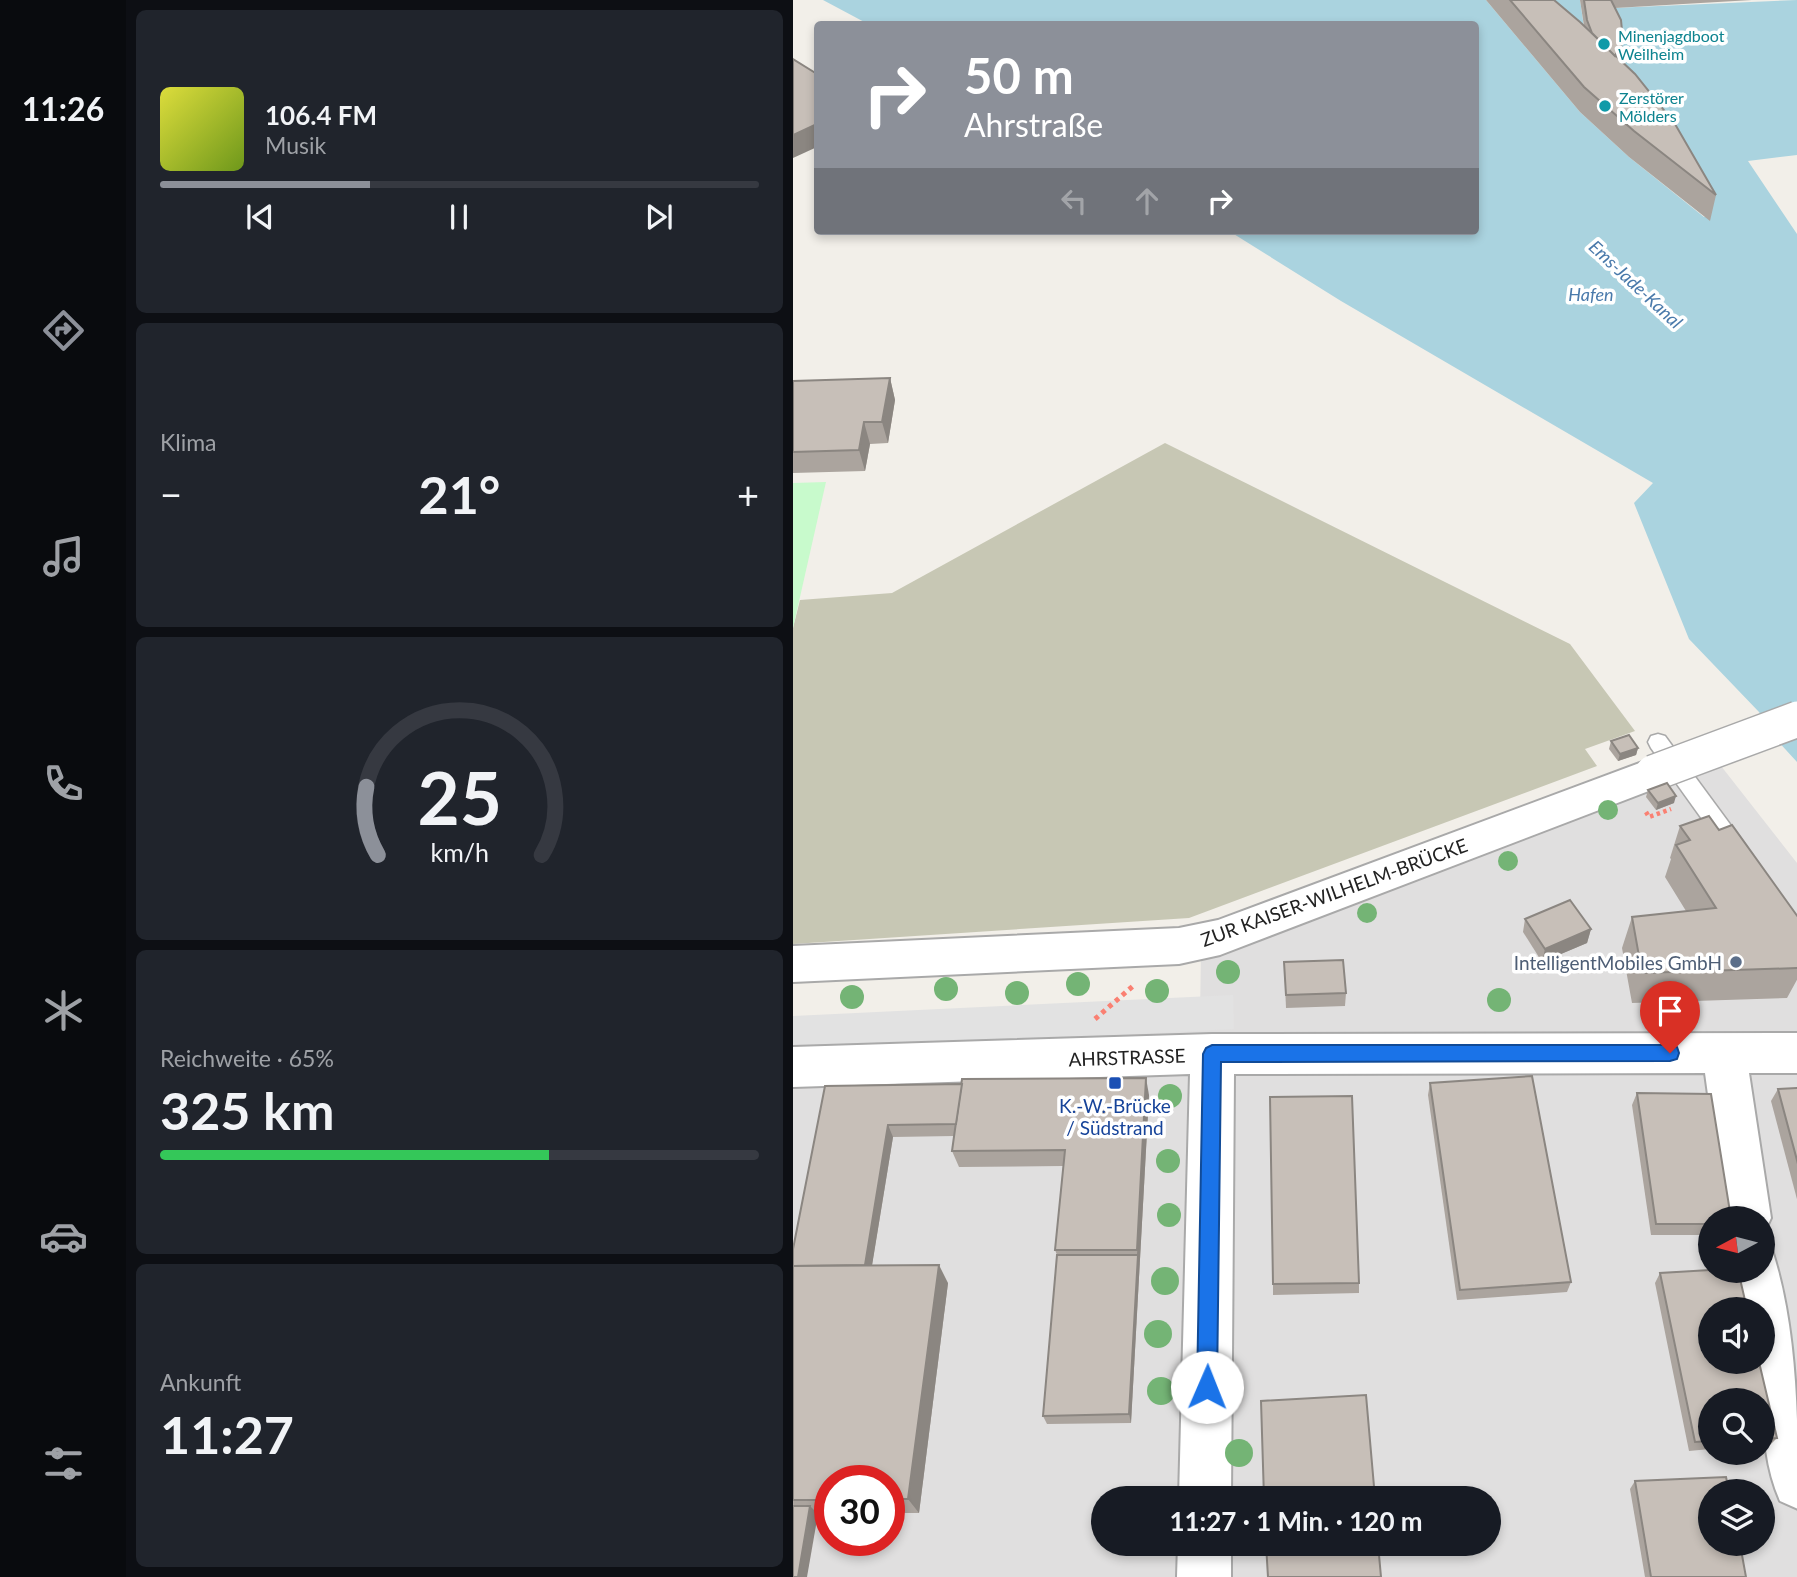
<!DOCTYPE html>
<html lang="de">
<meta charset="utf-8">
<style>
body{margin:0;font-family:Lato,sans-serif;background:#20242c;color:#f1f3f6;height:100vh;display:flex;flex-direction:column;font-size:26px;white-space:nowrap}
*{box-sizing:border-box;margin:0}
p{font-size:23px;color:#9ea1a6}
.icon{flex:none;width:38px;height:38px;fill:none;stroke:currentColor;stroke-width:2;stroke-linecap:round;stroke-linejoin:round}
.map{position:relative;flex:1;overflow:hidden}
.details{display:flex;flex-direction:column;gap:10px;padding:10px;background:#0d0f14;width:667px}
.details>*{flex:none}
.guide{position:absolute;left:21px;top:21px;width:665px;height:214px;border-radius:7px;box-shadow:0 4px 10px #0003;background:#8c9099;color:#fff;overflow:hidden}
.needle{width:46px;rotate:263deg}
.fabs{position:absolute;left:905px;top:1206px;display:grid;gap:14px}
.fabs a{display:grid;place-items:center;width:77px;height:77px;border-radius:50%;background:#171b24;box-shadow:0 4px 10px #0003;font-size:35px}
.speed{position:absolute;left:21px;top:1465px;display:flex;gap:14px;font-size:35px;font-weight:700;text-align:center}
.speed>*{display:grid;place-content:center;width:91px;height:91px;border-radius:50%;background:#171b24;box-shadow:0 4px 10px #0003;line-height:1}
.speed .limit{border:10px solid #d22;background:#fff;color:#111}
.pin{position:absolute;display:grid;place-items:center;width:60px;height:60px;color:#fff;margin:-72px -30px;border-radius:50% 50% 50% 0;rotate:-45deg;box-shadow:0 0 7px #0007}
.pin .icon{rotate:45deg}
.me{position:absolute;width:77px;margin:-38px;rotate:1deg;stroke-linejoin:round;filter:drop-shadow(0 0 5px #0008)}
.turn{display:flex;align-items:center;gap:24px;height:147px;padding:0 35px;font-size:32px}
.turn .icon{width:91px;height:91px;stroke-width:2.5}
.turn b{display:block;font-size:49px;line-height:60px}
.lanes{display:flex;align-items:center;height:66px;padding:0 35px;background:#0003;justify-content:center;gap:35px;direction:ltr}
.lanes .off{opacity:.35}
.big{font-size:52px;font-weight:700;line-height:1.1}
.details .widget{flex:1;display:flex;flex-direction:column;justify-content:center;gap:10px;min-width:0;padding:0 24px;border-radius:10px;background:#20242c}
.details .dial{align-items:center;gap:0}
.dial svg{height:182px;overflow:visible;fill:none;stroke:#363941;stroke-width:7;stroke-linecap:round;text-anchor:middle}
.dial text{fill:#f1f3f6;stroke:none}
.song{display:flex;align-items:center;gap:21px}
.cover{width:84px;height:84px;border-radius:10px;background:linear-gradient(135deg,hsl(60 70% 55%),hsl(80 70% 35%))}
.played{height:7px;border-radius:4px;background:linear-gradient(90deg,#8c9099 35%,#363941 35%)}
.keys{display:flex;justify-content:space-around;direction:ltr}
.heat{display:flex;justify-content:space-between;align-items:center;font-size:38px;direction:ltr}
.charge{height:10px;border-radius:5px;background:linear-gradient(90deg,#34c759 65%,#363941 0)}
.trip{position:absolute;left:298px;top:1486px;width:410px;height:70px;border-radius:35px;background:#171b24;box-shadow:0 4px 10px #0003;font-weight:700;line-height:70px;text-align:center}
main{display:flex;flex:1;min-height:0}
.dock{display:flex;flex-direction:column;width:126px;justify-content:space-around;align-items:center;background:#090b0e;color:#9ea1a6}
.dock .icon{width:49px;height:49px}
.dock .active{color:#8c9099}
.dock b{font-size:32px;color:#f1f3f6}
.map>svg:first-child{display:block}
</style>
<main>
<nav class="dock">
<b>11:26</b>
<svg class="icon active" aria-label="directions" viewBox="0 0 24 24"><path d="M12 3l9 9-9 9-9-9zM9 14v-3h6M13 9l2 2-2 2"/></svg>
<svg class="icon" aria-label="music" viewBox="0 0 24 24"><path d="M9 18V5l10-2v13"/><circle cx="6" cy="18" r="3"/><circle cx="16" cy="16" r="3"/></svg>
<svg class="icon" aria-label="phone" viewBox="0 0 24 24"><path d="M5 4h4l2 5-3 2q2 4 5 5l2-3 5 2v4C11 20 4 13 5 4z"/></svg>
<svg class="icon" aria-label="climate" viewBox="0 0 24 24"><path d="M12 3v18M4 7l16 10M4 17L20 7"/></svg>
<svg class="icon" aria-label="car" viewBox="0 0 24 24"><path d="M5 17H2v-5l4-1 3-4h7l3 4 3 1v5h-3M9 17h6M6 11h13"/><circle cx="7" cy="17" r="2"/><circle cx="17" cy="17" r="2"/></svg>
<svg class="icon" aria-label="filters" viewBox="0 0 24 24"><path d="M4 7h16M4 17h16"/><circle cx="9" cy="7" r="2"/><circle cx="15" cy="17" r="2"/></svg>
</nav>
<section class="details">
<div class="widget">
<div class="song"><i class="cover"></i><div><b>106.4 FM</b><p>Musik</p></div></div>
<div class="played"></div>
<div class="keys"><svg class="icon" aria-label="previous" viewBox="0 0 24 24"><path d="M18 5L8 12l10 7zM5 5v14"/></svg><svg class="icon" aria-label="pause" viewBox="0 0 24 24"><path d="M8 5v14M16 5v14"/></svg><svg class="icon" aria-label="next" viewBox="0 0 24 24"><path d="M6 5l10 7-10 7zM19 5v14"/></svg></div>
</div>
<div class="widget"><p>Klima</p>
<div class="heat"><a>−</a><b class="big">21°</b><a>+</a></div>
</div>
<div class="widget dial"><svg viewBox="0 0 100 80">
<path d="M14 69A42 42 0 1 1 86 69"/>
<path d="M14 69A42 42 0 0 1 9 39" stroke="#8c9099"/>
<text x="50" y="56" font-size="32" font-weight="700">25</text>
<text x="50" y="72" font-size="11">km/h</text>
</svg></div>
<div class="widget"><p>Reichweite · 65%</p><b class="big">325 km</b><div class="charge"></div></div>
<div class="widget"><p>Ankunft</p><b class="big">11:27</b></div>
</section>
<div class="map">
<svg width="1005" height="1577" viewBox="0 0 1005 1577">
<rect width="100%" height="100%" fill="#f2efe9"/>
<!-- residential -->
<path fill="#e0dfdf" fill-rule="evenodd" d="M921 757 1004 863V1577H0V1029L407 1016 408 950ZM917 1218H970V1270H917ZM917 1309H970V1362H917ZM917 1400H970V1452H917ZM37 1480H96V1540H37ZM917 1491H970V1544H917ZM310 1498H695V1544H310Z"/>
<!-- construction -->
<polygon fill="#c7c7b4" points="372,443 777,644 842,731 792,749 804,766 396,918 0,944 0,628 7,600 99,593"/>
<!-- park -->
<polygon fill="#c8facc" points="33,482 0,628 0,483"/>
<!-- parking -->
<polygon fill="#e2e2e2" points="440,995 441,1029 0,1051 0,1016"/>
<!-- water -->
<polygon fill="#aad3df" points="30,0 693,0 787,112 836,157 911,217 914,216 729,0 787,0 792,34 820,8 1004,0 1004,155 955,161 1004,234 1004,762 981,737 966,712 896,639 841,503 860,483 548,301 436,231 682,231 682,24 75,24"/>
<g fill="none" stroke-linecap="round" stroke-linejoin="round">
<defs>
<polygon id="service" points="865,734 872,736 953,846 956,852 953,858 945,861 937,858 858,748 855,742 858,736"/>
<g id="minor">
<polygon points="860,758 874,762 879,773 874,784 427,955 386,964 0,982 0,946 386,928 425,920"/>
<polygon points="1005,1033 1005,1073 956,1073 978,1218 970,1235 970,1218 932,1218 912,1073 441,1074 438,1498 386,1498 397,1074 0,1087 0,1047 419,1034"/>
<path d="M970 1249 980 1253C1005 1333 1005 1424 1005 1509L987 1501C973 1469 970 1435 970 1400H963L956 1362H970V1309H946L939 1270H970Z"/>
<polygon points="385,1544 438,1544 438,1577 384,1577"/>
</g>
</defs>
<!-- service casing -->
<use href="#service" stroke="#a9a9a9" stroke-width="3"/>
<!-- minor casing -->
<use href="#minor" stroke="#a9a9a9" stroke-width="4"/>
<!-- path-far1 -->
<polyline stroke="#fa8072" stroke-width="4.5" stroke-dasharray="3.5 3.5" stroke-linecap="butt" points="853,812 856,817 878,809"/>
<!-- path -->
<polyline stroke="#fa8072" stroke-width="5" stroke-dasharray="4.5 4.5" stroke-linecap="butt" points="302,1019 340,986"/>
<!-- service -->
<use href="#service" fill="#fff" fill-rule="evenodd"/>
<!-- minor -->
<use href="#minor" fill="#fff" fill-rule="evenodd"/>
<defs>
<polyline id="minor-bridge" points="860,773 1005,719"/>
</defs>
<!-- minor-bridge casing -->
<use href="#minor-bridge" stroke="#a9a9a9" stroke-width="38" stroke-linecap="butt"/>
<!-- minor-bridge -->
<use href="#minor-bridge" stroke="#fff" stroke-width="35"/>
</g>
<!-- trees -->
<g fill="#74b475">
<circle cx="815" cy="810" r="10"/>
<circle cx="715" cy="861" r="10"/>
<circle cx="574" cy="913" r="10"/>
<circle cx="435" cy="972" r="12"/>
<circle cx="285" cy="984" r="12"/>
<circle cx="153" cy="989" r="12"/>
<circle cx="364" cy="991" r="12"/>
<circle cx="224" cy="993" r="12"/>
<circle cx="59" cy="997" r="12"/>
<circle cx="706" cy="1000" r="12"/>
<circle cx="377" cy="1096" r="12"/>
<circle cx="375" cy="1161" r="12"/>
<circle cx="376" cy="1215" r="12"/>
<circle cx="372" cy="1281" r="14"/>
<circle cx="365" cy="1334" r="14"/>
<circle cx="368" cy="1391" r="14"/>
<circle cx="446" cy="1453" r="14"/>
</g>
<!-- wall -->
<g fill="#aba49e">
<polygon points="693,0 761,0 791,26 787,0 959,0 822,8 828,55 826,59 923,195 917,221 836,157 787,112"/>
<polygon points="97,378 102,400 95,443 77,444 72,471 0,473 0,381"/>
<polygon points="818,741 845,748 843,755 825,761 816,749"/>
<polygon points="855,790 881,803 863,810 853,797"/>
<polygon points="887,826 926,830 1005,917 1005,978 994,998 839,1003 829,948 839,917 893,911 872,877 878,859 877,858"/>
<polygon points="732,919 798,929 794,943 749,962 730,932"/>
<polygon points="491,962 553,993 552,1006 493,1008"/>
<polygon points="637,1083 778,1282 774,1292 664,1300 635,1095"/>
<polygon points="32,1086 356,1095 338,1423 254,1424 250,1416 264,1255 262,1250 270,1166 166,1167 159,1151 161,1136 100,1137 79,1265 155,1283 126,1513 96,1513 96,1480 37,1480 37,1514 25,1514 0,1577 0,1249"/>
<polygon points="1005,1088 1005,1203 978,1101 985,1089"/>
<polygon points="844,1093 917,1218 917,1235 858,1235 839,1105"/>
<polygon points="917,1270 945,1270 954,1309 917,1309 917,1362 966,1362 984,1438 976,1446 970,1447 970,1400 917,1400 917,1449 896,1451 862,1283 867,1273"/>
<polygon points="566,1283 566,1293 480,1295 480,1284"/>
<polygon points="842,1481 953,1577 852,1577 837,1489"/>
</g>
<!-- shaded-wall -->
<g fill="#8b8681">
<polygon points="830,41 828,55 819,73 821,59"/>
<polygon points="24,124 24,147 0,158 0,135"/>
<polygon points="97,378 102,400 95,443 89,422"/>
<polygon points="71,422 77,444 72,471 66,450"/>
<polygon points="845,748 843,755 825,761 827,754"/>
<polygon points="883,796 881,803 863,810 865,803"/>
<polygon points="798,929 794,943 749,962 752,949"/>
<polygon points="353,1078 356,1095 338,1423 336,1414"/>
<polygon points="95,1125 100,1137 76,1284 70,1274"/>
<polygon points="146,1265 155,1283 126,1513 115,1499"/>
<polygon points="17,1506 25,1514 14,1577 5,1577"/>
</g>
<!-- building -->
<g fill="#c7bfb8" stroke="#8b8681" stroke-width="2">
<polygon points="717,0 761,0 787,22 842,74 882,124 923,195 841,131 791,87"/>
<polygon points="791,0 818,0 828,20 830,41 822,56 799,33 794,20"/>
<polygon points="0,59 24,74 24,124 0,135"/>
<polygon points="97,378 89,422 71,422 66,450 0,452 0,381"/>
<polygon points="836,735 845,748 827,754 818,741"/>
<polygon points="874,783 883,796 865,803 855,790"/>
<polygon points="916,816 926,830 939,825 1005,917 1005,968 849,973 839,917 923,908 883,845 897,840 887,826"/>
<polygon points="777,900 798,929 752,949 732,919"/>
<polygon points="550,960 553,993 493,995 491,962"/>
<polygon points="739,1076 778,1282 667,1290 637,1083"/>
<polygon points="353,1078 344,1250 262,1250 272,1150 159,1151 169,1079"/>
<polygon points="169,1084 163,1124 95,1125 72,1265 0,1266 0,1249 32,1086"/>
<polygon points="1005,1088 1005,1164 985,1089"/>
<polygon points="844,1093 918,1094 938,1218 917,1218 917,1224 863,1224"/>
<polygon points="559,1096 566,1283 480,1284 477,1097"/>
<polygon points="264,1255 345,1255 336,1414 250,1416"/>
<polygon points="146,1265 115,1499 96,1499 96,1480 37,1480 37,1500 0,1500 0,1266"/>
<polygon points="917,1270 945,1270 954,1309 917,1309 917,1362 966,1362 984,1438 970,1439 970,1400 917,1400 917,1441 902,1442 867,1273"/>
<polygon points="573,1395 582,1498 471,1498 468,1401"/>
<polygon points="933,1477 936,1491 917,1491 917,1544 947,1544 953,1577 858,1577 842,1481"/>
<polygon points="0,1506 17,1506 5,1577 0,1577"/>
<polygon points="473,1544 585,1544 588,1577 475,1577"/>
</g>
<!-- route -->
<polygon fill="#1a73e8" stroke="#114b97" stroke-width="2" points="419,1045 877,1045 884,1047 886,1053 884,1059 877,1061 428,1062 424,1387 421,1394 414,1397 407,1394 404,1387 410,1054 413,1048"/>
<!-- markers -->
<g fill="#0f9aa8" stroke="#fff" stroke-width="2.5">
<circle cx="811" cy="44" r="7"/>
<circle cx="812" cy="106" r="7"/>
</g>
<circle fill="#5c6f8a" stroke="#fff" stroke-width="2.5" cx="943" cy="962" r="7"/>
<rect fill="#1a4fb4" stroke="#fff" stroke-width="2.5" x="315" y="1076" width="14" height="14" rx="3.5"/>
<g text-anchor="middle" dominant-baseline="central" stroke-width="7" stroke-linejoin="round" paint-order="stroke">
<!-- far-culture labels -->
<g font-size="16" fill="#0d838f" stroke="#fff" text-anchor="start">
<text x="825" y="35">Minenjagdboot<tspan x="825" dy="18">Weilheim</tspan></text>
<text x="826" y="97">Zerstörer<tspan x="826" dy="18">Mölders</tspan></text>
</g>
<!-- far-water labels -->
<g font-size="18" font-style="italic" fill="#4a7aab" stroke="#fff">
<text transform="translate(843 284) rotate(43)">Ems-Jade-Kanal</text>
<text x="798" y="294">Hafen</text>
</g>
<!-- street labels -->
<g font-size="19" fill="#222" stroke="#fff">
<text transform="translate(541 892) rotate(-20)">ZUR KAISER-WILHELM-BRÜCKE</text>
<text transform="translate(334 1057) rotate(-2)">AHRSTRASSE</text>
</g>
<!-- service labels -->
<g font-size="19" fill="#4e5e75" stroke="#fff" text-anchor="end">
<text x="929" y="962">IntelligentMobiles GmbH</text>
</g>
<!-- transit labels -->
<g font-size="19" fill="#164399" stroke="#fff">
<text x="322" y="1105">K.-W.-Brücke<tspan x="322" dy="22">/ Südstrand</tspan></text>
</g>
</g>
</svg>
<div class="fabs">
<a><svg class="needle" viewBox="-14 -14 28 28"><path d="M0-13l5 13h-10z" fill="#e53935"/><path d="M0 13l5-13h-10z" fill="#9ea1a6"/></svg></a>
<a><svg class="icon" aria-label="sound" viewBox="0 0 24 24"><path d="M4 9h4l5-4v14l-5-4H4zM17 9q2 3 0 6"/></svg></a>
<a><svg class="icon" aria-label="search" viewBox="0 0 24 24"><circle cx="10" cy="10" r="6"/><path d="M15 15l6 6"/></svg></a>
<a><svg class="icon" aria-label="layers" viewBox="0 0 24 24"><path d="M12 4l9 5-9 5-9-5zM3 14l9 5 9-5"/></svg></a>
</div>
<div class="speed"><div class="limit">30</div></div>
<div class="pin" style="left:877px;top:1053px;background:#d93025"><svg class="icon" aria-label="arrive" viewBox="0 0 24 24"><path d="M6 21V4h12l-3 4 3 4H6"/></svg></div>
<svg class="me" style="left:414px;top:1387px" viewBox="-20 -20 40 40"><circle r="19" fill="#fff"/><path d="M0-13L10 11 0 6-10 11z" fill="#1a73e8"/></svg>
<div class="trip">11:27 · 1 Min. · 120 m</div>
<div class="guide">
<div class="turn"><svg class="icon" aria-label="right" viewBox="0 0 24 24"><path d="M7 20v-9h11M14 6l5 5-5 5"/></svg><div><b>50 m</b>Ahrstraße</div></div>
<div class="lanes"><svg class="icon off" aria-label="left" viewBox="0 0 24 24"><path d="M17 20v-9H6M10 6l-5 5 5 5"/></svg><svg class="icon off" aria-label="ahead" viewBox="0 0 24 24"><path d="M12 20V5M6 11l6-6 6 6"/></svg><svg class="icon" aria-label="right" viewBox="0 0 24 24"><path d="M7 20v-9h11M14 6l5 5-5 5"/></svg></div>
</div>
</div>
</main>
